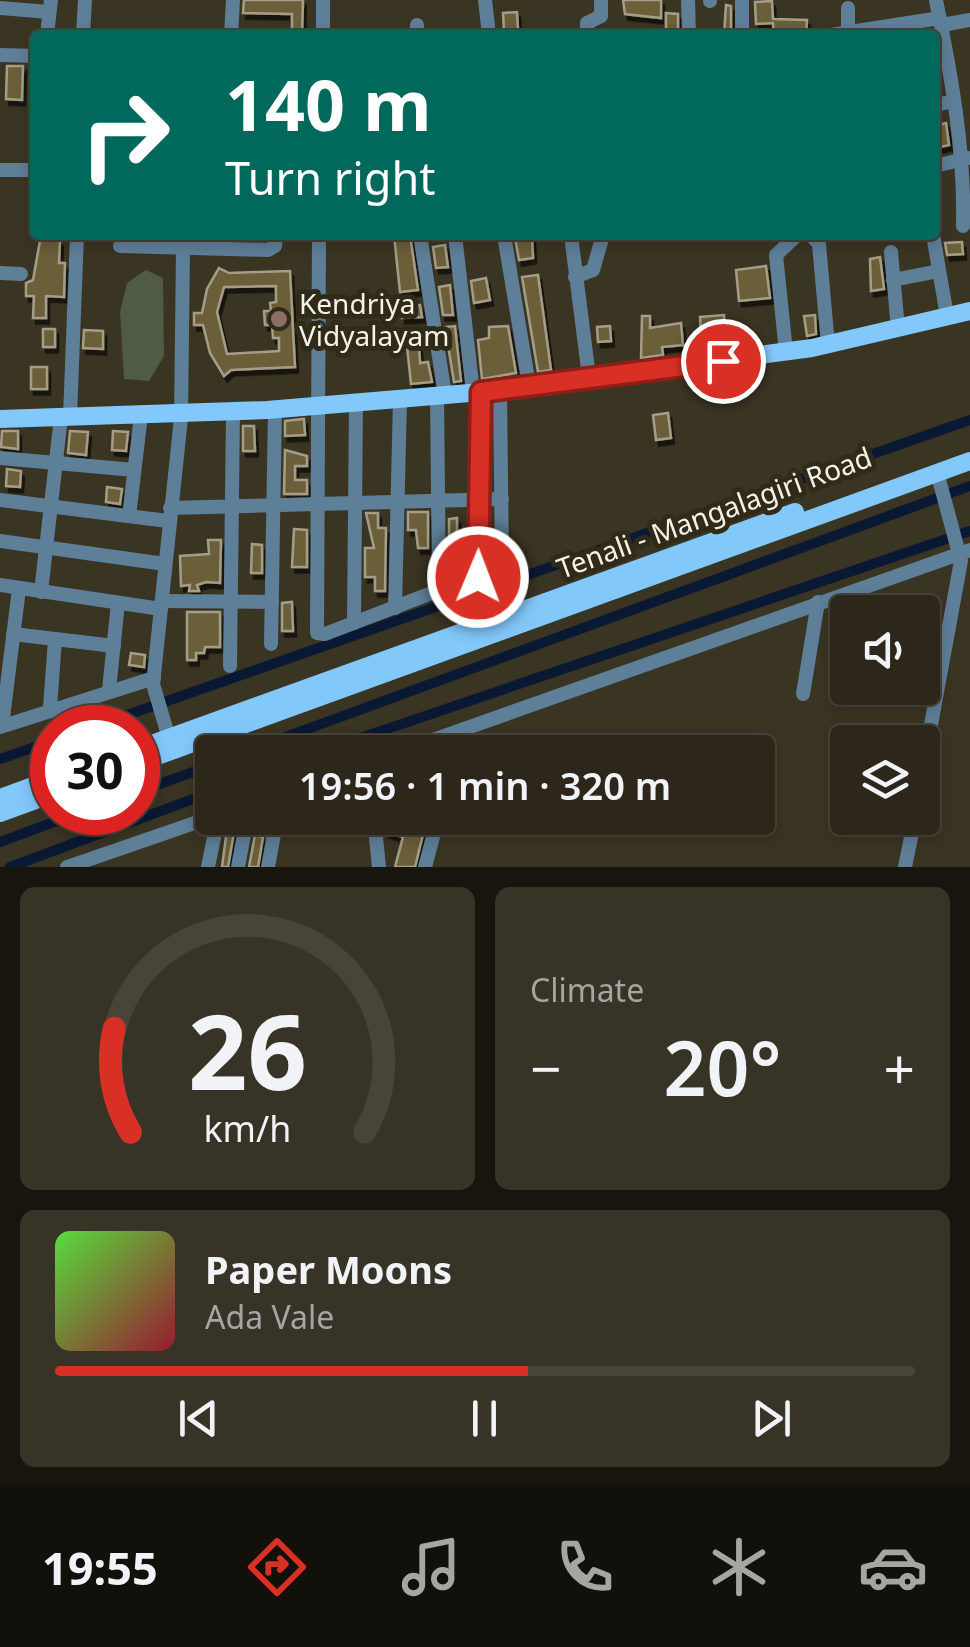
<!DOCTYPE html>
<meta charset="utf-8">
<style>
body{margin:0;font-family:"Noto Sans",sans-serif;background:#383327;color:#f1f3f6;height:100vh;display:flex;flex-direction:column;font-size:38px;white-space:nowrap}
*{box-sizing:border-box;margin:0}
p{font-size:32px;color:#a6a5a2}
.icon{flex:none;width:55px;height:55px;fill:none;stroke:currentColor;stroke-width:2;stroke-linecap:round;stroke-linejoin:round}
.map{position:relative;height:867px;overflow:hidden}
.details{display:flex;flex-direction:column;gap:20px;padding:20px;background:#18150e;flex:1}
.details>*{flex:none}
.hud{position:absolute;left:30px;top:30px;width:910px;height:210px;border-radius:10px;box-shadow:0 5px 15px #0003,0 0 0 2px #484439;background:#00695c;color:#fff;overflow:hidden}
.tools{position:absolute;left:830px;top:595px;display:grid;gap:20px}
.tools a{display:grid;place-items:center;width:110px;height:110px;border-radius:10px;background:#2c271a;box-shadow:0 5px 15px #0003,0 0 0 2px #484439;font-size:50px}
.speed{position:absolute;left:30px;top:705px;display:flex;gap:20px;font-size:50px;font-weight:700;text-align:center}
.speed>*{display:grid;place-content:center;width:130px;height:130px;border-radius:50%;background:#2c271a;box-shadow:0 5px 15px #0003,0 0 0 2px #484439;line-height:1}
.speed .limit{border:15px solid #d22;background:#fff;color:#111}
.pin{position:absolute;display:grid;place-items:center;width:85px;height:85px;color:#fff;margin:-42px;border:5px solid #fff;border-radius:50%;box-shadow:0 2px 10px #0007}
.me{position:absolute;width:110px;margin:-55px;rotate:1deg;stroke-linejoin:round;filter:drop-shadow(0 0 8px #0008)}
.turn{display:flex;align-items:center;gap:35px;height:210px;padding:0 30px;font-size:45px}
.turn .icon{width:130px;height:130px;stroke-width:2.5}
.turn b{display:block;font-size:70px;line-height:85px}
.big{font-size:75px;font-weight:600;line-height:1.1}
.details .widget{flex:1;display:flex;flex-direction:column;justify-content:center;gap:15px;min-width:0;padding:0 35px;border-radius:15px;background:#383327}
.details .dial{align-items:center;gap:0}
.dial svg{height:260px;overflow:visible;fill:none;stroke:#484439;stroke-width:7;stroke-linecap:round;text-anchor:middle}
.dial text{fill:#f1f3f6;stroke:none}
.song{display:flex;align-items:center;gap:30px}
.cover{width:120px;height:120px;border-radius:15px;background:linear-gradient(135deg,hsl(110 70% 55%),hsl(350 70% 35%))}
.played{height:10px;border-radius:5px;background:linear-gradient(90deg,#d93025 55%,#484439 55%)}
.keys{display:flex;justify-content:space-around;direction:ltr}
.heat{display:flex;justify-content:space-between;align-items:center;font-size:55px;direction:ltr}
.details .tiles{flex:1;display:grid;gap:20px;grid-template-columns:1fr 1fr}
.widget:last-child{grid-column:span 2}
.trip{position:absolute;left:195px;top:735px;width:580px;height:100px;border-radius:10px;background:#2c271a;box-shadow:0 5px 15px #0003,0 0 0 2px #484439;font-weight:600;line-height:100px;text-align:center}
.dock{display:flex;height:160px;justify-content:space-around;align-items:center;background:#12100a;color:#a6a5a2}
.dock .icon{width:70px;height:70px}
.dock .current{color:#d93025}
.dock b{font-size:45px;color:#f1f3f6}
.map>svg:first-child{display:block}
</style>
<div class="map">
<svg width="970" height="867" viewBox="0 0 970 867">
<defs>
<filter id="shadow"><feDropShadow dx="3" dy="5.5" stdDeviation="0" flood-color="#0009"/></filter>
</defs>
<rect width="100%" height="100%" fill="#3a3423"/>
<!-- green -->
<polygon fill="#4f5b43" points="146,270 163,278 164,356 149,381 124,379 120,312 127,283"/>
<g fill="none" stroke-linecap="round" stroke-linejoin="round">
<!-- canal -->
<g stroke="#091833" stroke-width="10">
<polyline points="90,728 970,420"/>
<polyline points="245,752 970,486"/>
<polyline points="319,752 970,531"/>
<polyline points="0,759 52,741"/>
<polyline points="138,792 212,765"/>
<polyline points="0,842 81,812"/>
<polyline points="10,867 212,792"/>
</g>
</g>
<!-- building -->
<g fill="#6a5e37" stroke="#a49e89" stroke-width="2.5" fill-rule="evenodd" filter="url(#shadow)">
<polygon points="244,0 303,0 302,35 292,35 292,14 243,13"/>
<polygon points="623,0 661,0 661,18 625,14"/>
<polygon points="772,1 773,19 807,20 806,35 774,35 773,23 756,24 755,2"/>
<polygon points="726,5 731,6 731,35 724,35"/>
<polygon points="517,12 518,30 504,31 503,13"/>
<polygon points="666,13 678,14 678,35 666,35"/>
<polygon points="7,66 23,66 22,100 6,99"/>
<polygon points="946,123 949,145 936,148 935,126"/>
<polygon points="41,235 60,241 59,263 65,263 64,297 46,296 46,318 33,318 34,296 26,296 26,283 33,280"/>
<polygon points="394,235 410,235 418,290 400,292"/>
<polygon points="532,236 533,258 519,260 515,238"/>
<polygon points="962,242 963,254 947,255 945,243"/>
<polygon points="445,245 448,267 436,268 433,247"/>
<polygon points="880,257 884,289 871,291 870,259"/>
<polygon points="766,266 770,298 739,301 736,270"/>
<path d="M219 268 229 273 290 271 295 367 231 370 224 376 210 353 203 325H194V313H202L207 289ZM276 286V302L270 303 271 311H264L265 325H272L273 338H279V351L227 354 217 312 224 287Z"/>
<polygon points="538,275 551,370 538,372 522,277"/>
<polygon points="486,278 490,300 474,303 471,281"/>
<polygon points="450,285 453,315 443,315 439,287"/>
<polygon points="420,305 422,317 402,318 402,306"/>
<polygon points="724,315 726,347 702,350 700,317"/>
<polygon points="815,315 816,334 807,336 804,316"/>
<polygon points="642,316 650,316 650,328 681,323 683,345 662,347 663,355 641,358"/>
<polygon points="455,326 461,381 454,382 445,327"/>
<polygon points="508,326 516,373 482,379 478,340 489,338 489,327"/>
<polygon points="610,326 611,341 598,342 597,327"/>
<rect x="43" y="329" width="12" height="18"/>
<polygon points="84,330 103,331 103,349 83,348"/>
<polygon points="419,346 420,363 428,362 432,382 411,384 407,347"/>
<rect x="31" y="367" width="16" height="22"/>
<polygon points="668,413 671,438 656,440 653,415"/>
<polygon points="304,419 305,435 285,436 285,421"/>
<polygon points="243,426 254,426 255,451 243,451"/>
<polygon points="2,431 18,431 18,449 1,447"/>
<polygon points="70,431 88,432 86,455 68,453"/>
<polygon points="113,431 128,432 126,451 112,450"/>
<polygon points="285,450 307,456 307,466 295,466 295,480 307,480 307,494 284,494"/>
<polygon points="7,469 21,471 20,487 6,486"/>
<polygon points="107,487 122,489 120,504 106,502"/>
<polygon points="408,512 428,512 428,548 418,548 416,530 408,530"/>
<polygon points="366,513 378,513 378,528 386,528 385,591 375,591 375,577 365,577 365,548 374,548"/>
<polygon points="457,518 457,562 449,562 449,519"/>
<polygon points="294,529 307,530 307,567 292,567"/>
<polygon points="208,540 221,540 220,583 206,582 197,585 199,591 189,591 190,585 181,586 180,556 209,554"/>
<polygon points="252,544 262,545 262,573 251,573"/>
<polygon points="292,602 293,631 282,631 282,603"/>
<polygon points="187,612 220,612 220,647 205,647 204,653 196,653 196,660 187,660"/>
<polygon points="131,653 145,655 144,667 129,665"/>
<polygon points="385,818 427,818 415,867 395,867 403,837 386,832"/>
<polygon points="227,829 234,832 228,867 222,867"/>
<polygon points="255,835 263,837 258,867 249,867"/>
</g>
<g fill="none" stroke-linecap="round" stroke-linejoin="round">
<!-- minor -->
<g stroke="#5e7f98" stroke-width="14">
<polyline points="485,0 489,35"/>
<polyline points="688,0 689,35"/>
<path d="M936 0C951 74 965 150 963 226"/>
<polyline points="710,1 710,0"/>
<polyline points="0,8 49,12"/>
<polyline points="848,8 848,35"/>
<polyline points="417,25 417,35"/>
<polyline points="942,25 970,20"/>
<polyline points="47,35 51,0"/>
<polyline points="83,35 85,0"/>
<polyline points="231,35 233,0"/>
<polyline points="323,35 323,0"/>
<polyline points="587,35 587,23 601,16 601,0"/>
<polyline points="742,35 742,0"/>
<polyline points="831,35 940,18"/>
<polyline points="0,55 35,56"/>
<polyline points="935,105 954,101"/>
<polyline points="935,166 968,158"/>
<polyline points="0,170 35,170"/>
<polyline points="319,235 317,633 325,634 502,566 500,388"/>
<polyline points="420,235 445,395"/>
<polyline points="455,235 473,392"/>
<polyline points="504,235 529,385"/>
<polyline points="571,235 589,377"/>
<polyline points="811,235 819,244 828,345"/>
<polyline points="933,235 947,316"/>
<polyline points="120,246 268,250 275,246 276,235"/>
<polyline points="891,252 898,329"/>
<polyline points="0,273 21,274"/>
<polyline points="575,277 593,270 603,235"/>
<polyline points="893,280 939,271"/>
<polyline points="786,352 776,255 797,235"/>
<polyline points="437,395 439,591"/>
<polyline points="70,417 77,235"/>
<polyline points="0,458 134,470"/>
<polyline points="0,500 168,521"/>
<polyline points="170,508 502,499"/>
<polyline points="129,516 141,415"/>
<polyline points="0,541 165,564"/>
<polyline points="478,577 481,392"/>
<polyline points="0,585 161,609"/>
<polyline points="41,592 61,417"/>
<polyline points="162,601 272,602"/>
<polyline points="395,608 400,399"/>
<polyline points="354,623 356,403"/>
<polyline points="13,634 114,646"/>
<polyline points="271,644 275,410"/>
<polyline points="230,666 233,412"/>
<polyline points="109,690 118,603"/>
<polyline points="803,694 818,602"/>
<polyline points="50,708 55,639"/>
<polyline points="2,726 19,589"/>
<polyline points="0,727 154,678"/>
<polyline points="171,745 153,684 181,418 183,249"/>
<polyline points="399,752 970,550"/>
<polyline points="454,752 460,731"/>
<polyline points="922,774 961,561 937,472"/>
<polyline points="374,818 379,867"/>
<polyline points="67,867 212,817"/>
<polyline points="208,867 218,818"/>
<polyline points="238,867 247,818"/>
<polyline points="268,867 277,818"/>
<polyline points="425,867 438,818"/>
<polyline points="905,867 915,818"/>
</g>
<!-- major -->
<g stroke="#83c8fb" stroke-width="18">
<polyline points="0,419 267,410 481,392 812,348 970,311"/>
<polyline points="138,749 795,512"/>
<polyline points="138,763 970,461"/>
<polyline points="0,798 52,779"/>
<polyline points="0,813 52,794"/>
</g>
</g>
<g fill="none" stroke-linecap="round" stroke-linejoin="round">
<defs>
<polyline id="route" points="478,577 481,392 723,361"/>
</defs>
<!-- route casing -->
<use href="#route" stroke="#8d1f18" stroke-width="25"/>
<!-- route -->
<use href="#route" stroke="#d93025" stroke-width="18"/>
</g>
<!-- markers -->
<circle fill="#8d6e63" stroke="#302a19" stroke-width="4" cx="279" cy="319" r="10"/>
<g text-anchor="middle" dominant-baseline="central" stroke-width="10" stroke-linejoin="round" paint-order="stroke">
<!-- poi labels -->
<g font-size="28" fill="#f6f2e7" stroke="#302a19" text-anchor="start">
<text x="299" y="303">Kendriya<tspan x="299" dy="32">Vidyalayam</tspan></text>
</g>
<!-- street labels -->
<g font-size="28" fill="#f6f2e7" stroke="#302a19">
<text transform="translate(714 512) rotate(-20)">Tenali - Mangalagiri Road</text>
</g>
</g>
</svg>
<div class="tools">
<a><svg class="icon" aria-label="sound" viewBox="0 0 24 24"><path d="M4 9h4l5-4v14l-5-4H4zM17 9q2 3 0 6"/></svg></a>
<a><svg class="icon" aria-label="layers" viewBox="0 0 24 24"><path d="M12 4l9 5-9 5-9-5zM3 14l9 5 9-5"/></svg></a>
</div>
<div class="speed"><div class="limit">30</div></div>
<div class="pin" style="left:723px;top:361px;background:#d93025"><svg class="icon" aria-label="arrive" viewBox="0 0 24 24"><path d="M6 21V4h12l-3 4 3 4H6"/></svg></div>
<svg class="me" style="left:478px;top:577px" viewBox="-20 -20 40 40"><circle r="17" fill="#d93025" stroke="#fff" stroke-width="3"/><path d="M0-11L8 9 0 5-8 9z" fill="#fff"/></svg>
<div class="trip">19:56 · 1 min · 320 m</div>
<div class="hud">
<div class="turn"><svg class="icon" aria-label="right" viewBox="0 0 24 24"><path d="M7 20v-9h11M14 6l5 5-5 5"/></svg><div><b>140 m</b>Turn right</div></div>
</div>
</div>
<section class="details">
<div class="tiles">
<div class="widget dial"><svg viewBox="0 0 100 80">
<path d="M14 69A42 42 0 1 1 86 69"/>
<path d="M14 69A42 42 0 0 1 9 37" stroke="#d93025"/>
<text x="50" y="56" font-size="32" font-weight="700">26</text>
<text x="50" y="72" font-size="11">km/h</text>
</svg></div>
<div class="widget"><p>Climate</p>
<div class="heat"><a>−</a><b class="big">20°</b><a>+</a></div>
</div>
<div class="widget">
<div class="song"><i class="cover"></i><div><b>Paper Moons</b><p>Ada Vale</p></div></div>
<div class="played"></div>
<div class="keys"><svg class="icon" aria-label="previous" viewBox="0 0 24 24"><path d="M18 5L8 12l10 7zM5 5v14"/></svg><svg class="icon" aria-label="pause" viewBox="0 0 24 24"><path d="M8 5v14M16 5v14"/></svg><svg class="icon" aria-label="next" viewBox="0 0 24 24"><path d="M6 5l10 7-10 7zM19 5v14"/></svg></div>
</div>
</div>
</section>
<nav class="dock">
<b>19:55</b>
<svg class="icon current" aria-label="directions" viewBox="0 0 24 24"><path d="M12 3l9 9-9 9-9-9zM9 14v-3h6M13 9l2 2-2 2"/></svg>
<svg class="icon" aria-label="music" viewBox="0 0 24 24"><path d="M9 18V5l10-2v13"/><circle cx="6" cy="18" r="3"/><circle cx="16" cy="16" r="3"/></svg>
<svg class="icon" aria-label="phone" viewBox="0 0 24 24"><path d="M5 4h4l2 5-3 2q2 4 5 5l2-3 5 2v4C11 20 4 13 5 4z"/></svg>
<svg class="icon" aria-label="climate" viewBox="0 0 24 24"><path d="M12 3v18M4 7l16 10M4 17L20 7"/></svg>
<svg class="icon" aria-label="car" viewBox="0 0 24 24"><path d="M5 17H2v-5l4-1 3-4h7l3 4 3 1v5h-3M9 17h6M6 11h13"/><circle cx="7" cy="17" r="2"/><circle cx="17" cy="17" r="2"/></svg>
</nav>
